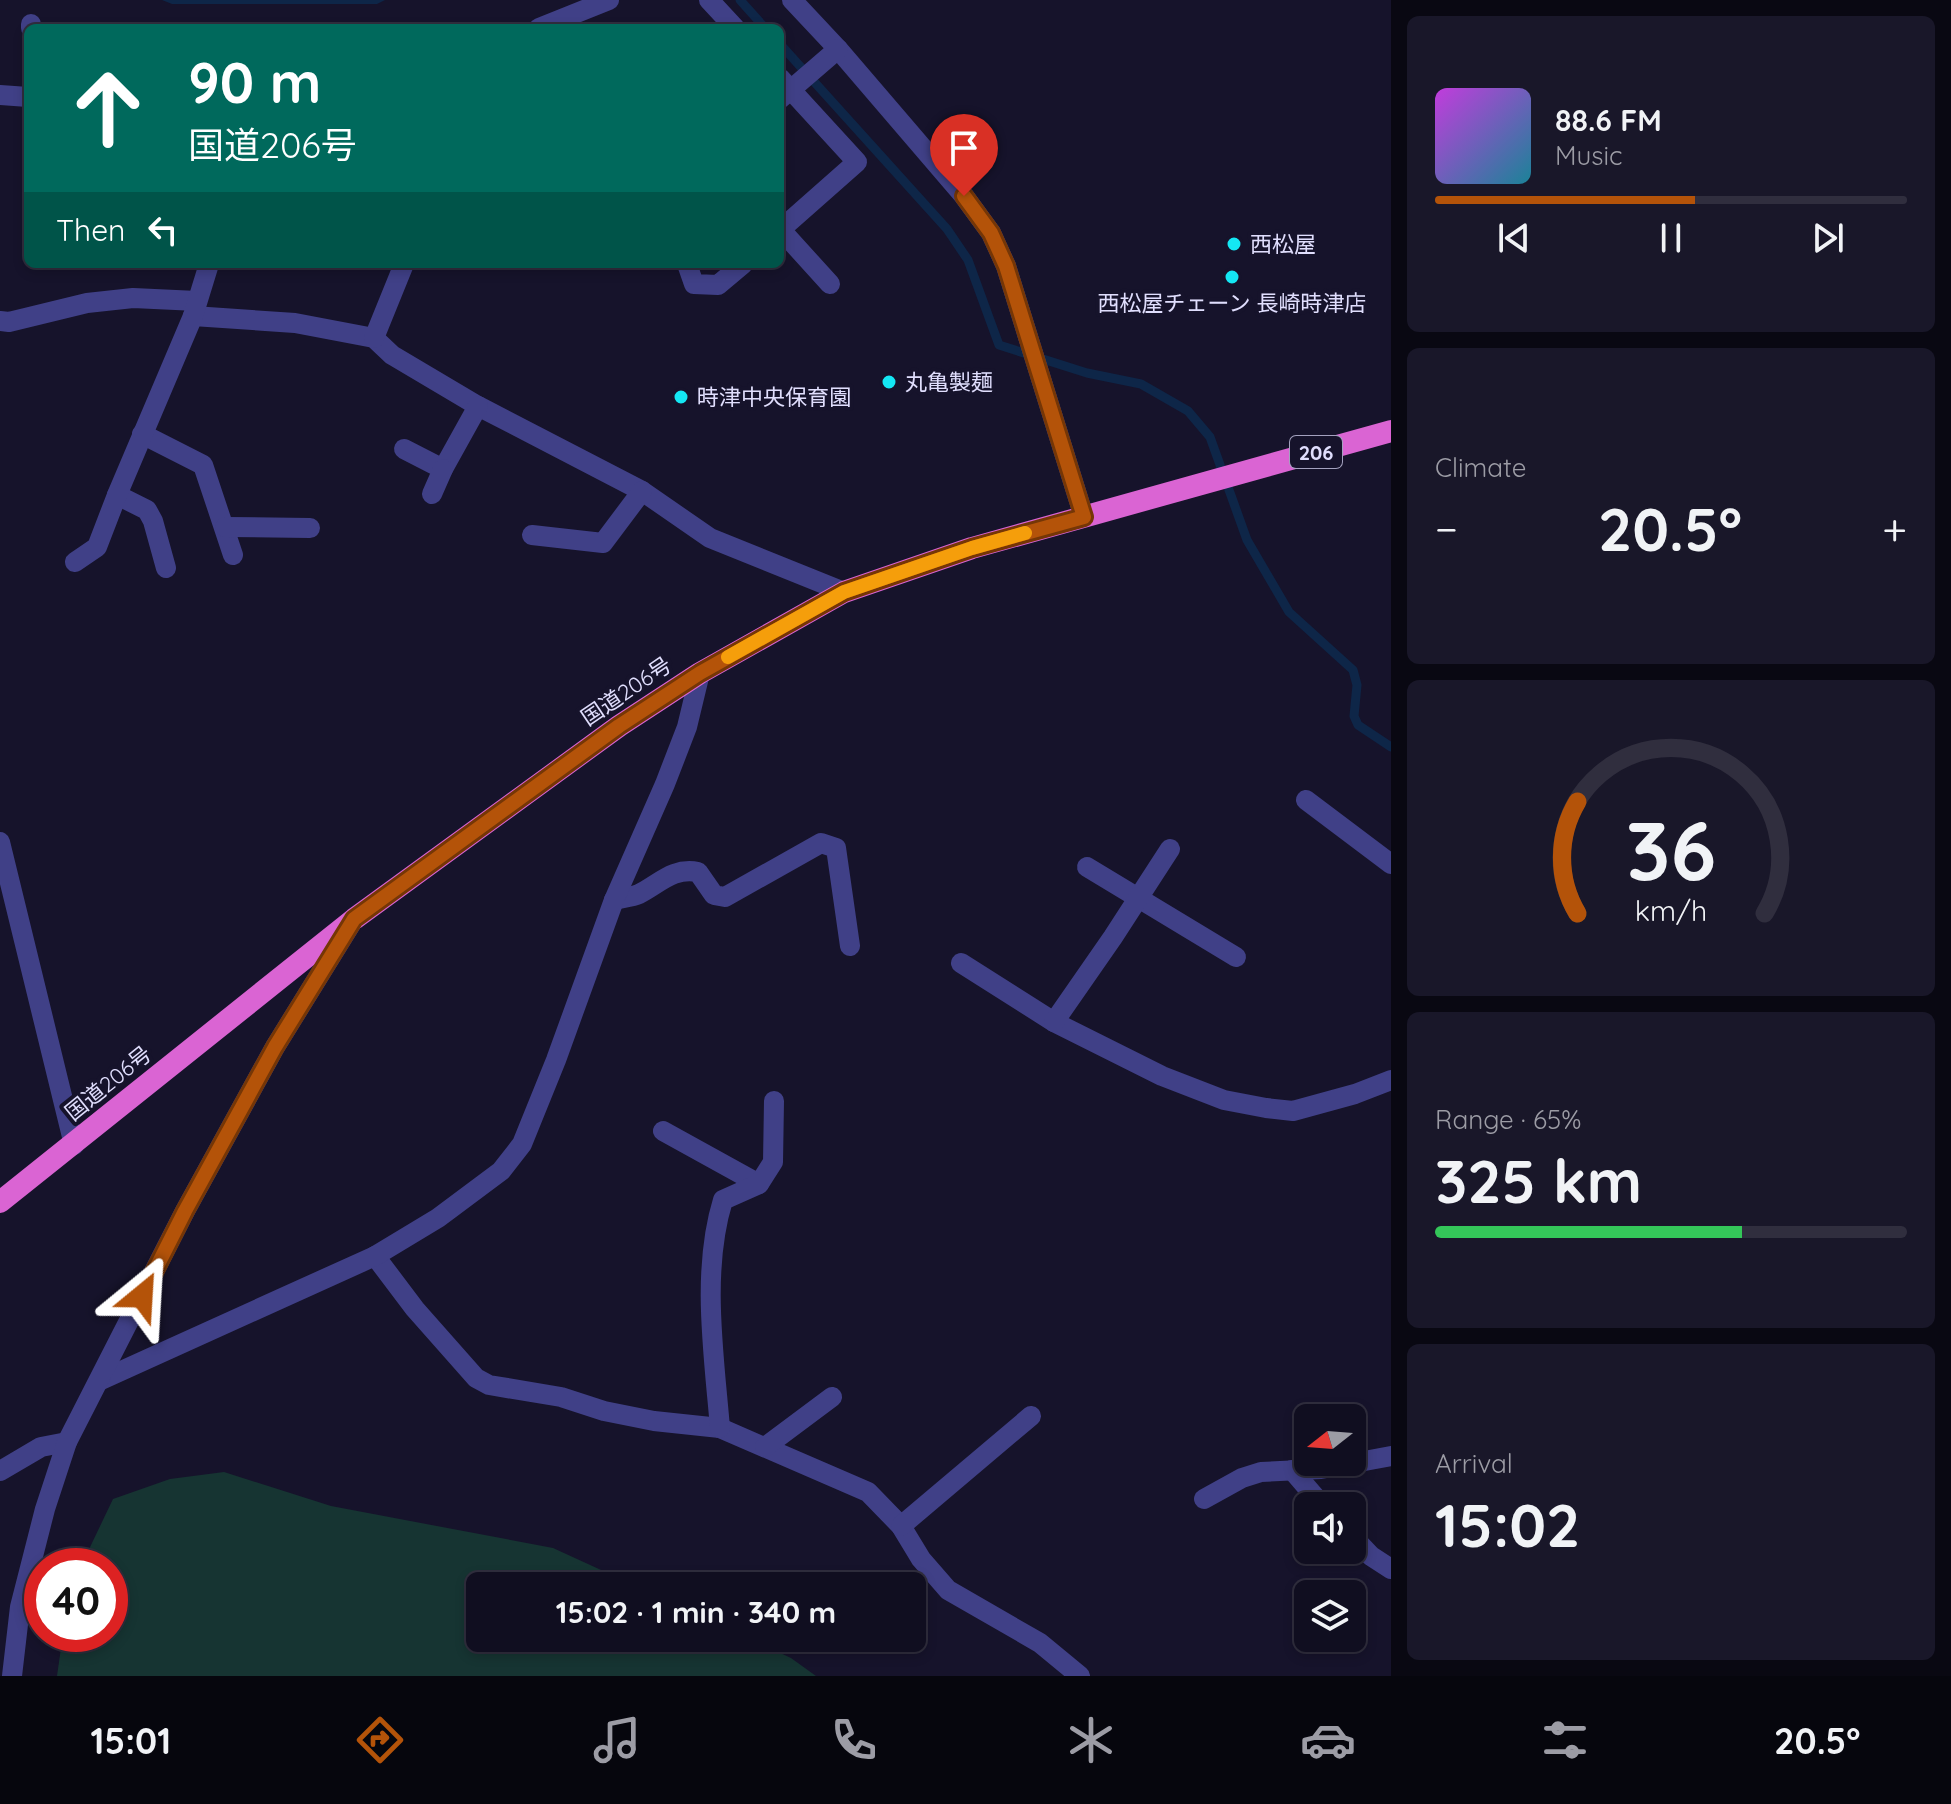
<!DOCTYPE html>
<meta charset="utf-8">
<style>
body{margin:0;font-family:Quicksand,"Noto Sans JP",sans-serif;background:#191729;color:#f1f3f6;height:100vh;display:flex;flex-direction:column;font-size:30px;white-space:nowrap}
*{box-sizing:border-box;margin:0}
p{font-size:26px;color:#9c9ca5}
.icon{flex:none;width:44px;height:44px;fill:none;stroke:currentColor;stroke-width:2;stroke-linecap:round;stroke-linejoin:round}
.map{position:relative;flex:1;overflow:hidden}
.sheet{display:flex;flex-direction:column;gap:16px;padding:16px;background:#090812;width:560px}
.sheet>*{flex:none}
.guide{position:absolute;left:24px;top:24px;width:760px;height:244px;border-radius:12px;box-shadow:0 4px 12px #0003,0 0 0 2px #302e3e;background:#00695c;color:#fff;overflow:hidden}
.needle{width:52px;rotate:253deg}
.buttons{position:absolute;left:1294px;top:1404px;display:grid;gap:16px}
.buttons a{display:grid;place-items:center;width:72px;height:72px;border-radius:12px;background:#100e20;box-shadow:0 4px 12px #0003,0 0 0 2px #302e3e;font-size:40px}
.speed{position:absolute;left:24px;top:1548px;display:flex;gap:16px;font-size:40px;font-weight:700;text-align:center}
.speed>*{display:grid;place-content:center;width:104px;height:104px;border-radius:50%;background:#100e20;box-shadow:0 4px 12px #0003,0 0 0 2px #302e3e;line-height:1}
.speed .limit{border:12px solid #d22;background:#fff;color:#111}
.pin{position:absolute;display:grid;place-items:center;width:68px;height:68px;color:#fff;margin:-82px -34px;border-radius:50% 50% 50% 0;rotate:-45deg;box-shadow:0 0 8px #0007}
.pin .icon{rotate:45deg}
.me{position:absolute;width:88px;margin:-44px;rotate:27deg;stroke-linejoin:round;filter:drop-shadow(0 0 6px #0008)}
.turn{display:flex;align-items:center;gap:28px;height:168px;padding:0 32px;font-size:36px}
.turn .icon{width:104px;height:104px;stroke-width:2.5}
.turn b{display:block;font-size:56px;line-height:68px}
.then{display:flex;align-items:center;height:76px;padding:0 32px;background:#0003;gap:16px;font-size:30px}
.big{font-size:60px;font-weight:800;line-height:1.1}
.sheet .card{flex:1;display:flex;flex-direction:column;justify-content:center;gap:12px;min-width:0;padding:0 28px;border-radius:12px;background:#191729}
.sheet .dial{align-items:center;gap:0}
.dial svg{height:208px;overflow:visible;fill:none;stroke:#302e3e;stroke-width:7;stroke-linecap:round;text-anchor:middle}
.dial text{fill:#f1f3f6;stroke:none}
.song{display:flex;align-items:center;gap:24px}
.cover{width:96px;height:96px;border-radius:12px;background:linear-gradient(135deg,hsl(290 70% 55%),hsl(190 70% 35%))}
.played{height:8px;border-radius:4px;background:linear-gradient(90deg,#b45309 55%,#302e3e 55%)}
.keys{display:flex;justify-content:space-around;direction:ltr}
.heat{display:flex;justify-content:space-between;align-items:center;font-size:44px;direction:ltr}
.charge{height:12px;border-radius:6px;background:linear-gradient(90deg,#34c759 65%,#302e3e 0)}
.trip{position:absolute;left:466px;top:1572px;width:460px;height:80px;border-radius:12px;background:#100e20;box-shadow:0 4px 12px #0003,0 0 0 2px #302e3e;font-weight:800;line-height:80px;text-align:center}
.tabs{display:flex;height:128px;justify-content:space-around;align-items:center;background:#06060d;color:#9c9ca5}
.tabs .icon{width:56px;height:56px}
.tabs .on{color:#b45309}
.tabs b{font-size:36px;color:#f1f3f6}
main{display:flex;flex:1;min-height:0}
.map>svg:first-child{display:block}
</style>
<main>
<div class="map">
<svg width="1391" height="1676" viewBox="0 0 1391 1676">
<rect width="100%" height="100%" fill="#16132b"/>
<!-- green -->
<polygon fill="#163432" points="224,1472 331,1506 553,1548 636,1586 480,1586 480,1638 748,1638 791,1658 816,1676 57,1676 63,1634 110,1634 110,1566 81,1566 113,1499 170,1479"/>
<!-- water -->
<polygon fill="#0e2648" points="162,0 385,0 377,4 172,4"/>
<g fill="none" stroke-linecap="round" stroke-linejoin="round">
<!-- stream -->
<g stroke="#0e2648" stroke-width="9">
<polyline points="740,0 765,28"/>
<polyline points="780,44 947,229 968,260 999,345 1087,373 1141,384 1188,411 1210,437 1247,540 1289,612 1353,670 1357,685 1354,716 1358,725 1391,747"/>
</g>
<!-- minor -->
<g stroke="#404087" stroke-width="20">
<polyline points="709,0 735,28"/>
<polyline points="792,0 838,49 964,196 991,233 1006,266 1084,517"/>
<polyline points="31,24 31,28"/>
<polyline points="539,28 609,0"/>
<polyline points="780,78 857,162 780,230"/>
<polyline points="0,95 28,97"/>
<polyline points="780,99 838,49"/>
<polyline points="781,230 830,284"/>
<polyline points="687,264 694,284 718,285 743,264"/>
<polyline points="193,316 295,323 374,338 392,355 478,406 642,491 710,538 844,592"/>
<polyline points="0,321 9,322 87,303 133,298 197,301"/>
<polyline points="374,338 404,264"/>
<polyline points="142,434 203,465 233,555"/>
<polyline points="404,449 443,469 478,406"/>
<polyline points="432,494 443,469"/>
<polyline points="117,495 147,510 153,521 166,568"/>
<polyline points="225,527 310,528"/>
<polyline points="532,535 603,543 642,491"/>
<polyline points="75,562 97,547 117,495 193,316 209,264"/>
<polyline points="1306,800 1391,864"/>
<polyline points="0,842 74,1145"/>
<polyline points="1087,867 1236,957"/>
<path d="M614 900C622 898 632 897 639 894 659 884 673 867 698 872L714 895 725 897 821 843 836 848 850 946"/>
<polyline points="961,963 1054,1022 1162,1076 1224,1100 1266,1108 1293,1111 1355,1094 1391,1080"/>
<polyline points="1054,1022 1113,937 1170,849"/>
<polyline points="663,1131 759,1184"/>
<polyline points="375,1256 415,1309 476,1378 489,1385 561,1397 604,1411 654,1421 720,1428 868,1492 901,1526 921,1559 948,1590 1040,1643 1080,1676"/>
<polyline points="99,1381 375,1256 438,1218 501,1171 522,1144 556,1060 614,900 665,784 687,727 700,673"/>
<path d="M720 1428C714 1355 701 1271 723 1200L759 1184 773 1162 774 1101"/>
<polyline points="765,1447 832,1397"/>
<polyline points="1292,1470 1323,1506"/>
<polyline points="0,1471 41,1447 67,1442"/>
<polyline points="1204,1499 1242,1478 1261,1472 1321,1469 1391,1456"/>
<polyline points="901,1526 1031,1416"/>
<polyline points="1352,1536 1371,1556 1391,1569"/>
</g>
<!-- tertiary -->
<polyline stroke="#404087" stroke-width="20" points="12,1676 20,1607 45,1509 67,1442 185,1211 275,1047 351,924"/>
<!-- trunk -->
<polyline stroke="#da64d3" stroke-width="22" points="0,1202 354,919 619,726 700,673 844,592 972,548 1391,431"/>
</g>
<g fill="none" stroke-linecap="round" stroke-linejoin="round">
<defs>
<polyline id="route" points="142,1296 185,1211 275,1047 354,919 619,726 700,673 844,592 972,548 1084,517 1006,266 991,233 964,196"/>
</defs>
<!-- route casing -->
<use href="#route" stroke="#753606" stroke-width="20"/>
<!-- route -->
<use href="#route" stroke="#b45309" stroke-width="14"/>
<!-- slow -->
<polyline stroke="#f59e0b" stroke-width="14" points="728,657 844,592 972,548 1025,533"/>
</g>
<!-- markers -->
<g fill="#14e7f4" stroke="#16132b" stroke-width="3">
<circle cx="1234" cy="244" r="8"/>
<circle cx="1232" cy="277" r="8"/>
<circle cx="889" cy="382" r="8"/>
<circle cx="681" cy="397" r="8"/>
</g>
<g text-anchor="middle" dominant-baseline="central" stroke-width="8" stroke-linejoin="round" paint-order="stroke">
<!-- shield labels -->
<rect fill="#16132b" stroke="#a3a1be" stroke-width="2" x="1290" y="436" width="52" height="32" rx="6"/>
<g font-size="20" font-weight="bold" fill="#e0defd">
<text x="1316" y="452">206</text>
</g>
<!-- poi labels -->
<g font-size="22" fill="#e0defd" stroke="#16132b" text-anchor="start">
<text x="1250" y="244">西松屋</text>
<text x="1232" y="303" text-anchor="middle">西松屋チェーン 長崎時津店</text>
<text x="905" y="382">丸亀製麺</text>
<text x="697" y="397">時津中央保育園</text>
</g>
<!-- street labels -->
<g font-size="22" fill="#e0defd" stroke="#16132b">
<text transform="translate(626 691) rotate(-34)">国道206号</text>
<text transform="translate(108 1083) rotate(-39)">国道206号</text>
</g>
</g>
</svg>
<div class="buttons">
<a><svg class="needle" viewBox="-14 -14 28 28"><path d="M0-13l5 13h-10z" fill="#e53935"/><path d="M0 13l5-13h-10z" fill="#9c9ca5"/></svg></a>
<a><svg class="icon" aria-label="sound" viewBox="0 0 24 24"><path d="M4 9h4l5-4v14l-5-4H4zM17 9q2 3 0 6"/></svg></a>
<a><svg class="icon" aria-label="layers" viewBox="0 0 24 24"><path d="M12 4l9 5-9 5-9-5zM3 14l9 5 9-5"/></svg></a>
</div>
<div class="speed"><div class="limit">40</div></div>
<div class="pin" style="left:964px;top:196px;background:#d93025"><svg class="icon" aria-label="arrive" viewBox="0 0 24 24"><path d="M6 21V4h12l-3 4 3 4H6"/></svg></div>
<svg class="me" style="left:142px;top:1296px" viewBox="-20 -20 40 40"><path d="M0-17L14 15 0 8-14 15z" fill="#b45309" stroke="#fff" stroke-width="4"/></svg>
<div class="trip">15:02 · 1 min · 340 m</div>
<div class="guide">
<div class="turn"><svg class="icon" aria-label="ahead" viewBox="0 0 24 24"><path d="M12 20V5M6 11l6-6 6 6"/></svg><div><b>90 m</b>国道206号</div></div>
<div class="then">Then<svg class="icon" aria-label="left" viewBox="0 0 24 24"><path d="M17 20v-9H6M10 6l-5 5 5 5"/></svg></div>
</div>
</div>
<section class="sheet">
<div class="card">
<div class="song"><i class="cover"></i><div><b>88.6 FM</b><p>Music</p></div></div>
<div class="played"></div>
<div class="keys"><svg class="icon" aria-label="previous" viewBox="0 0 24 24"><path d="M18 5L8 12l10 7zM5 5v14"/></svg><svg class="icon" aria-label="pause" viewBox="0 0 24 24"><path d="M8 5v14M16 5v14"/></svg><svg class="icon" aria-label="next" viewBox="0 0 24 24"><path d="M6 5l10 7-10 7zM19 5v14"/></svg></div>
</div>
<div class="card"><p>Climate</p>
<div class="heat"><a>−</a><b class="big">20.5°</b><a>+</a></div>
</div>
<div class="card dial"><svg viewBox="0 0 100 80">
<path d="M14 69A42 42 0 1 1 86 69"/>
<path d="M14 69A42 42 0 0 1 14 26" stroke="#b45309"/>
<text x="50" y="56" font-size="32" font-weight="700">36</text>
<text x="50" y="72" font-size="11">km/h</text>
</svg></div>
<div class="card"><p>Range · 65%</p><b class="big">325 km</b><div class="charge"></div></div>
<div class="card"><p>Arrival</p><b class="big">15:02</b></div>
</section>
</main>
<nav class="tabs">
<b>15:01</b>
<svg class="icon on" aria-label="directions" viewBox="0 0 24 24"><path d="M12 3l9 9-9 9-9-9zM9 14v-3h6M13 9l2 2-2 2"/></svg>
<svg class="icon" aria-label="music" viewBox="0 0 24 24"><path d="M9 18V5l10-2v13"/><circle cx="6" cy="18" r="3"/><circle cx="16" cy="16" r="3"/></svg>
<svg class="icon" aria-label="phone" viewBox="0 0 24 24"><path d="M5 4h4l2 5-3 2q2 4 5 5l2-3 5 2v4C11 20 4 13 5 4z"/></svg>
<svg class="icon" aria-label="climate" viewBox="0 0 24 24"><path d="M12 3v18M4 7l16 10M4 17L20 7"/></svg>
<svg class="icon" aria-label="car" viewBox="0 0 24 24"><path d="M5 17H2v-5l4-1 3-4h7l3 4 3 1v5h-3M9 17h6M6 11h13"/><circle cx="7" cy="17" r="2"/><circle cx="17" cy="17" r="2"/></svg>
<svg class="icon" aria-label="filters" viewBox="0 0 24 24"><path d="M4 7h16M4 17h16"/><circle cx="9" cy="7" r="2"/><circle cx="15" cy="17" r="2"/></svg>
<b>20.5°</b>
</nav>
